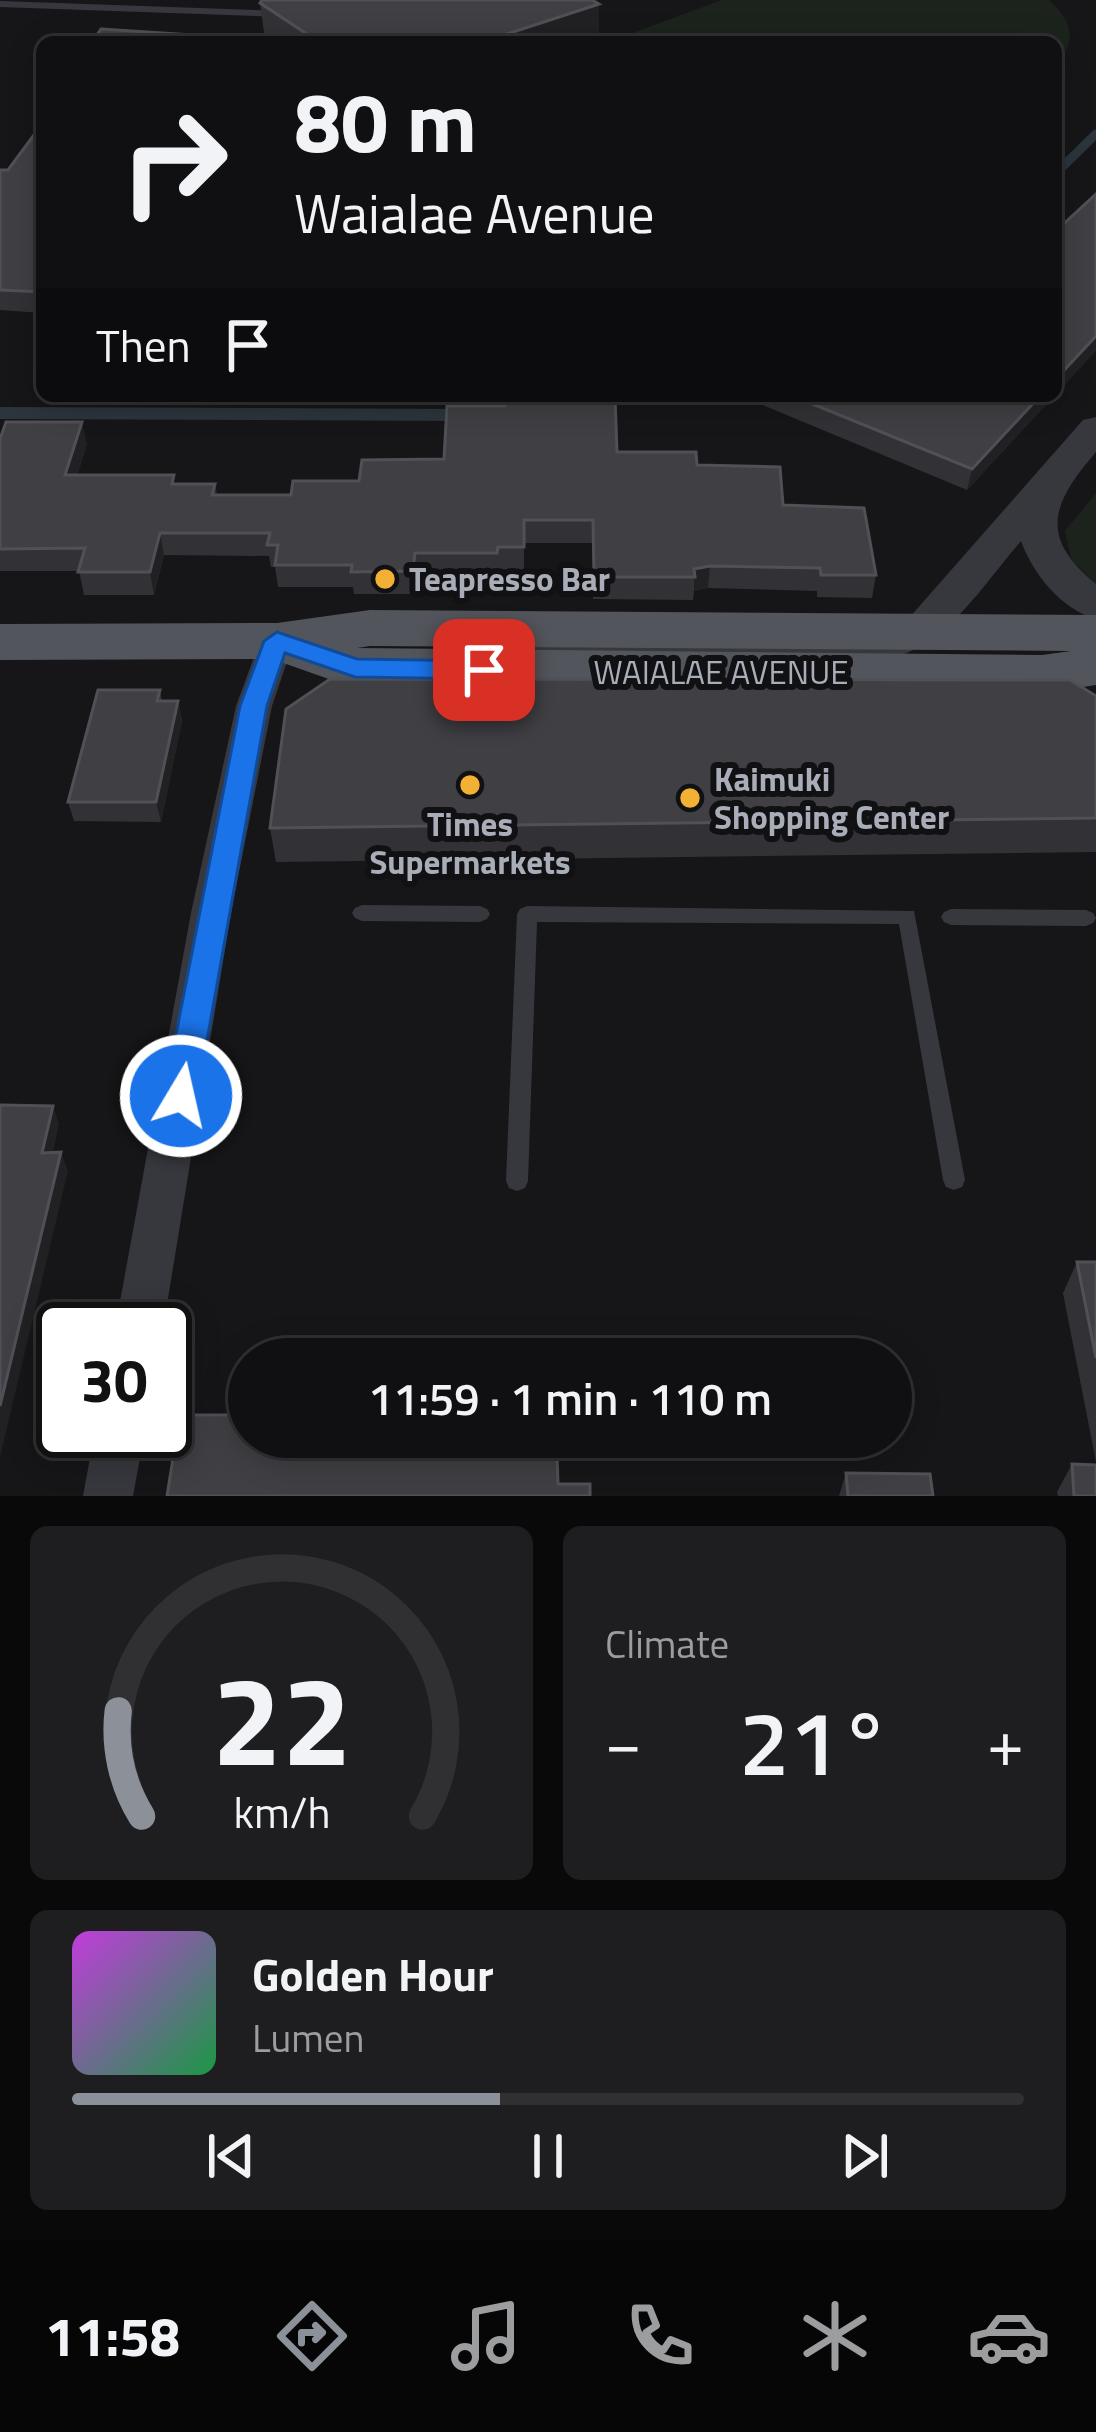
<!DOCTYPE html>
<meta charset="utf-8">
<style>
body{margin:0;font-family:"Titillium Web",sans-serif;background:#1e1e20;color:#f1f3f6;height:100vh;display:flex;flex-direction:column;font-size:45px;white-space:nowrap}
*{box-sizing:border-box;margin:0}
p{font-size:39px;color:#9c9d9f}
.icon{flex:none;width:66px;height:66px;fill:none;stroke:currentColor;stroke-width:2;stroke-linecap:round;stroke-linejoin:round}
.map{position:relative;height:1496px;overflow:hidden}
.panel{display:flex;flex-direction:column;gap:30px;padding:30px;background:#09090a;flex:1}
.panel>*{flex:none}
.top-card{position:absolute;left:36px;top:36px;width:1026px;height:366px;border-radius:18px;box-shadow:0 6px 30px #0003,0 0 0 3px #303032;background:#101012;color:#f1f3f6;overflow:hidden}
.speed{position:absolute;left:36px;top:1302px;display:flex;gap:24px;font-size:60px;font-weight:700;text-align:center}
.speed>*{display:grid;place-content:center;width:156px;height:156px;border-radius:50%;background:#101012;box-shadow:0 6px 30px #0003,0 0 0 3px #303032;line-height:1}
.speed .limit{border:6px solid #111;border-radius:18px;background:#fff;color:#111}
.pin{position:absolute;display:grid;place-items:center;width:102px;height:102px;color:#fff;margin:-51px;border-radius:24px;box-shadow:0 6px 18px #0006}
.me{position:absolute;width:132px;margin:-66px;rotate:9deg;stroke-linejoin:round;filter:drop-shadow(0 0 9px #0008)}
.turn{display:flex;align-items:center;gap:42px;height:252px;padding:0 60px;font-size:54px}
.turn .icon{width:156px;height:156px;stroke-width:2.5}
.turn b{display:block;font-size:84px;line-height:102px}
.then{display:flex;align-items:center;height:114px;padding:0 60px;background:#0003;gap:24px;font-size:45px}
.big{font-size:90px;font-weight:600;line-height:1.1}
.panel .tile{flex:1;display:flex;flex-direction:column;justify-content:center;gap:18px;min-width:0;padding:0 42px;border-radius:18px;background:#1e1e20}
.panel .dial{align-items:center;gap:0}
.dial svg{height:312px;overflow:visible;fill:none;stroke:#303032;stroke-width:7;stroke-linecap:round;text-anchor:middle}
.dial text{fill:#f1f3f6;stroke:none}
.song{display:flex;align-items:center;gap:36px}
.cover{width:144px;height:144px;border-radius:18px;background:linear-gradient(135deg,hsl(290 70% 55%),hsl(140 70% 35%))}
.played{height:12px;border-radius:6px;background:linear-gradient(90deg,#8c9099 45%,#303032 45%)}
.keys{display:flex;justify-content:space-around;direction:ltr}
.heat{display:flex;justify-content:space-between;align-items:center;font-size:66px;direction:ltr}
.panel .tiles{flex:1;display:grid;gap:30px;grid-template-columns:1fr 1fr}
.tile:last-child{grid-column:span 2}
.trip{position:absolute;left:228px;top:1338px;width:684px;height:120px;border-radius:60px;background:#101012;box-shadow:0 6px 30px #0003,0 0 0 3px #303032;font-weight:600;line-height:120px;text-align:center}
.tab-bar{display:flex;height:192px;justify-content:space-around;align-items:center;background:#060607;color:#9c9d9f}
.tab-bar .icon{width:84px;height:84px}
.tab-bar .current{color:#8c9099}
.tab-bar b{font-size:54px;color:#f1f3f6}
.map>svg:first-child{display:block}
</style>
<div class="map">
<svg width="1096" height="1496" viewBox="0 0 1096 1496">
<rect width="100%" height="100%" fill="#161618"/>
<!-- green -->
<g fill="#1c231d">
<path d="M722 0H1049C1070 19 1080 41 1056 62V42H608Z"/>
<polygon points="1096,493 1096,584 1071,559 1065,531"/>
</g>
<g fill="none" stroke-linecap="round" stroke-linejoin="round">
<!-- stream-far1 -->
<polyline stroke="#2c353c" stroke-width="9" points="1056,173 1096,134"/>
<!-- stream -->
<polyline stroke="#2c353c" stroke-width="12" points="0,413 460,415"/>
<!-- service -->
<g fill="#37383d" fill-rule="evenodd">
<polygon points="0,1 283,11 288,14 283,17 0,7"/>
<polygon points="362,905 480,906 487,909 490,914 487,919 480,922 362,921 355,918 352,913 355,908"/>
<polygon points="527,906 914,911 965,1180 962,1187 954,1190 946,1187 943,1180 899,924 537,922 528,1181 525,1188 517,1191 509,1188 506,1181 517,914 520,909"/>
<polygon points="951,909 1086,910 1093,913 1096,918 1093,923 1086,926 951,925 944,922 941,917 944,912"/>
</g>
<!-- minor -->
<g fill="#37383d" fill-rule="evenodd">
<polygon points="277,630 289,633 294,641 272,706 231,913 163,1329 115,1329 191,913 236,706 260,641 265,633"/>
<polygon points="95,1431 145,1431 133,1496 83,1496"/>
</g>
<!-- tertiary -->
<path fill="#37383d" fill-rule="evenodd" d="M1096 417V452C1053 502 1037 536 1096 584V619C1061 609 1033 574 1021 541 973 597 944 652 867 665L597 661 517 679 502 674 496 664 502 654 597 633H883L909 618 1083 420Z"/>
<!-- primary -->
<path fill="#53555c" fill-rule="evenodd" d="M370 610 1096 615V685L1042 693 373 688 340 683 272 659 0 660V624L277 623ZM370 646 1071 651 1042 655 357 648Z"/>
</g>
<!-- wall -->
<g fill="#323236">
<polygon points="260,3 599,34 575,42 277,42 264,33"/>
<polygon points="42,124 42,313 0,310 0,170 8,170"/>
<polygon points="741,396 1054,396 967,490"/>
<polygon points="0,439 87,444 77,475 176,484 215,484 217,495 291,495 359,481 444,459 617,452 697,465 783,505 876,575 872,598 817,597 817,591 708,588 694,591 693,600 593,599 593,543 524,543 524,570 498,569 498,576 417,575 415,594 354,594 353,587 278,587 275,567 271,567 269,556 164,555 154,595 84,595 79,571 0,571"/>
<polygon points="160,690 162,701 178,701 182,721 161,822 74,821 68,802"/>
<polygon points="1096,696 1096,852 276,862 270,828"/>
<polygon points="1077,1262 1096,1262 1096,1462 1063,1293"/>
<polygon points="1072,1464 1096,1496 1058,1496 1057,1492"/>
<polygon points="846,1473 933,1496 839,1496"/>
</g>
<!-- shaded-wall -->
<g fill="#212124">
<polygon points="599,4 599,34 575,42 482,42"/>
<polygon points="1096,336 1096,351 1056,394 1056,379"/>
<polygon points="1040,396 1054,396 967,490 972,469"/>
<polygon points="82,422 87,444 71,497 65,475"/>
<polygon points="160,533 164,555 154,595 150,572"/>
<polygon points="415,553 417,575 415,594 413,571"/>
<polygon points="710,566 708,588 694,591 694,569"/>
<polygon points="178,701 182,721 161,822 156,802"/>
<polygon points="53,1106 59,1124 49,1171 42,1153"/>
<polygon points="61,1152 68,1171 0,1457 0,1406"/>
<polygon points="435,1437 439,1437 440,1442 437,1480 434,1454"/>
</g>
<!-- building -->
<g fill="#3f3f44" stroke="#4f5156" stroke-width="3">
<polygon points="262,0 592,0 599,4 482,42 319,42 260,3"/>
<polygon points="101,29 241,38 239,42 92,42"/>
<polygon points="42,124 42,292 0,290 0,170 8,170"/>
<polygon points="1096,194 1096,336 1056,379 1056,231"/>
<polygon points="505,396 615,396 617,452 696,452 697,465 780,467 783,505 864,508 876,575 821,575 820,568 710,566 694,569 695,577 594,577 593,520 524,520 524,547 498,547 497,553 415,553 413,571 351,572 352,565 275,565 278,545 267,545 270,533 160,533 150,572 78,572 85,548 0,549 0,439 6,422 82,422 65,475 174,475 172,484 215,484 212,495 291,495 293,481 359,481 362,460 444,459 447,406 505,406"/>
<polygon points="793,396 1040,396 972,469"/>
<polygon points="330,679 1070,680 1096,696 1096,818 270,828 286,709"/>
<polygon points="98,690 160,690 157,701 178,701 156,802 68,802"/>
<polygon points="0,1105 53,1106 42,1153 61,1152 0,1406"/>
<polygon points="1077,1262 1096,1262 1096,1358"/>
<polygon points="180,1415 249,1415 249,1437 435,1437 434,1454 557,1454 558,1484 590,1484 590,1496 167,1496"/>
<polygon points="1072,1464 1096,1465 1096,1496 1074,1496"/>
<polygon points="846,1473 930,1474 933,1496 848,1496"/>
</g>
<!-- route -->
<polygon fill="#1a73e8" stroke="#114b97" stroke-width="3" points="277,632 357,659 484,661 498,670 484,679 355,677 285,653 267,706 197,1096 192,1106 181,1110 169,1106 164,1096 240,706 264,641"/>
<!-- markers -->
<g fill="#f2b134" stroke="#111113" stroke-width="4.5">
<circle cx="385" cy="579" r="12"/>
<circle cx="470" cy="785" r="12"/>
<circle cx="690" cy="798" r="12"/>
</g>
<g text-anchor="middle" dominant-baseline="central" stroke-width="12" stroke-linejoin="round" paint-order="stroke">
<!-- poi labels -->
<g font-size="33" font-weight="bold" fill="#a8adb8" stroke="#111113" text-anchor="start">
<text x="409" y="579">Teapresso Bar</text>
<text x="714" y="779">Kaimuki<tspan x="714" dy="38">Shopping Center</tspan></text>
<text x="470" y="824" text-anchor="middle">Times<tspan x="470" dy="38">Supermarkets</tspan></text>
</g>
<!-- street labels -->
<g font-size="33" fill="#a8adb8" stroke="#111113">
<text x="721" y="672">WAIALAE AVENUE</text>
</g>
</g>
</svg>
<div class="speed"><div class="limit">30</div></div>
<div class="pin" style="left:484px;top:670px;background:#d93025"><svg class="icon" aria-label="arrive" viewBox="0 0 24 24"><path d="M6 21V4h12l-3 4 3 4H6"/></svg></div>
<svg class="me" style="left:181px;top:1096px" viewBox="-20 -20 40 40"><circle r="17" fill="#1a73e8" stroke="#fff" stroke-width="3"/><path d="M0-11L8 9 0 5-8 9z" fill="#fff"/></svg>
<div class="trip">11:59 · 1 min · 110 m</div>
<div class="top-card">
<div class="turn"><svg class="icon" aria-label="right" viewBox="0 0 24 24"><path d="M7 20v-9h11M14 6l5 5-5 5"/></svg><div><b>80 m</b>Waialae Avenue</div></div>
<div class="then">Then<svg class="icon" aria-label="arrive" viewBox="0 0 24 24"><path d="M6 21V4h12l-3 4 3 4H6"/></svg></div>
</div>
</div>
<section class="panel">
<div class="tiles">
<div class="tile dial"><svg viewBox="0 0 100 80">
<path d="M14 69A42 42 0 1 1 86 69"/>
<path d="M14 69A42 42 0 0 1 8 42" stroke="#8c9099"/>
<text x="50" y="56" font-size="32" font-weight="700">22</text>
<text x="50" y="72" font-size="11">km/h</text>
</svg></div>
<div class="tile"><p>Climate</p>
<div class="heat"><a>−</a><b class="big">21°</b><a>+</a></div>
</div>
<div class="tile">
<div class="song"><i class="cover"></i><div><b>Golden Hour</b><p>Lumen</p></div></div>
<div class="played"></div>
<div class="keys"><svg class="icon" aria-label="previous" viewBox="0 0 24 24"><path d="M18 5L8 12l10 7zM5 5v14"/></svg><svg class="icon" aria-label="pause" viewBox="0 0 24 24"><path d="M8 5v14M16 5v14"/></svg><svg class="icon" aria-label="next" viewBox="0 0 24 24"><path d="M6 5l10 7-10 7zM19 5v14"/></svg></div>
</div>
</div>
</section>
<nav class="tab-bar">
<b>11:58</b>
<svg class="icon current" aria-label="directions" viewBox="0 0 24 24"><path d="M12 3l9 9-9 9-9-9zM9 14v-3h6M13 9l2 2-2 2"/></svg>
<svg class="icon" aria-label="music" viewBox="0 0 24 24"><path d="M9 18V5l10-2v13"/><circle cx="6" cy="18" r="3"/><circle cx="16" cy="16" r="3"/></svg>
<svg class="icon" aria-label="phone" viewBox="0 0 24 24"><path d="M5 4h4l2 5-3 2q2 4 5 5l2-3 5 2v4C11 20 4 13 5 4z"/></svg>
<svg class="icon" aria-label="climate" viewBox="0 0 24 24"><path d="M12 3v18M4 7l16 10M4 17L20 7"/></svg>
<svg class="icon" aria-label="car" viewBox="0 0 24 24"><path d="M5 17H2v-5l4-1 3-4h7l3 4 3 1v5h-3M9 17h6M6 11h13"/><circle cx="7" cy="17" r="2"/><circle cx="17" cy="17" r="2"/></svg>
</nav>
